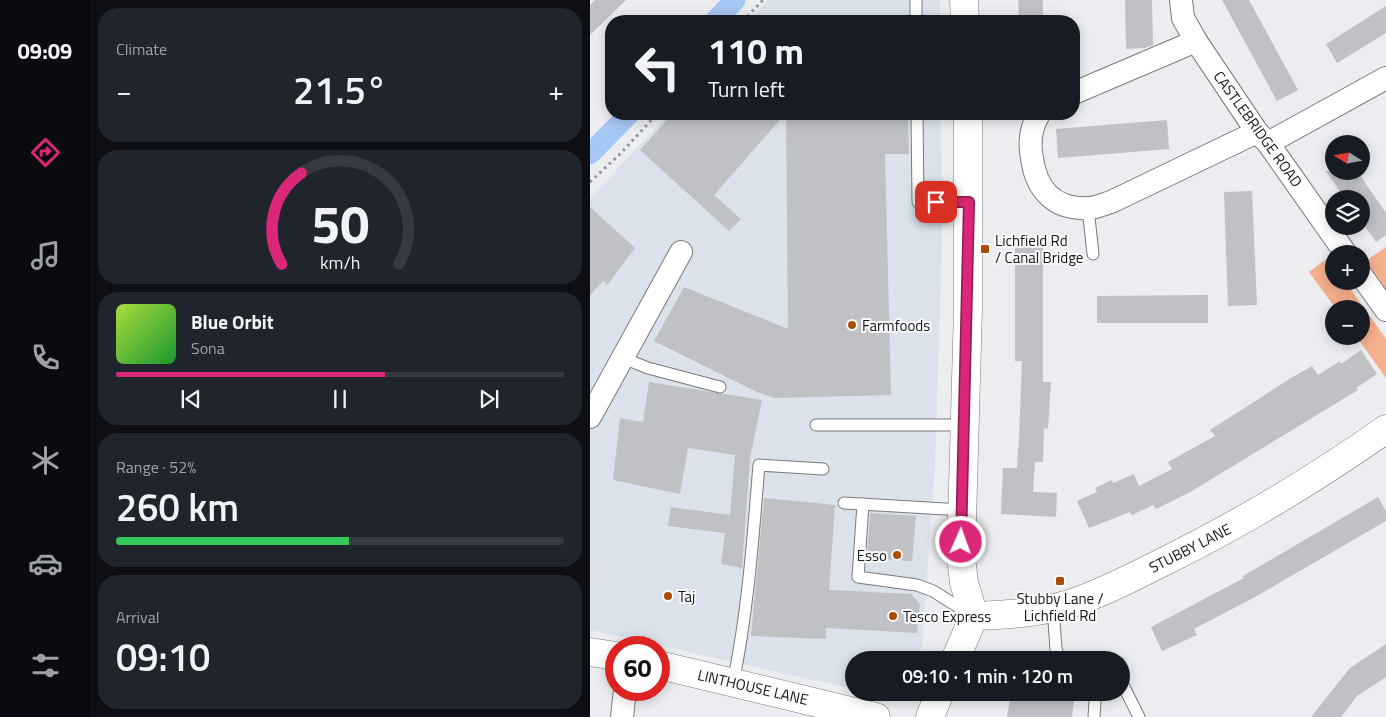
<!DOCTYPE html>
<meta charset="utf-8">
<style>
body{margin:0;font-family:"Titillium Web",sans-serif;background:#20242c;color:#f1f3f6;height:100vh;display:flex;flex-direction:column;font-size:19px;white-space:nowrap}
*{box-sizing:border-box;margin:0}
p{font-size:16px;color:#9ea1a6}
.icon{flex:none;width:28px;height:28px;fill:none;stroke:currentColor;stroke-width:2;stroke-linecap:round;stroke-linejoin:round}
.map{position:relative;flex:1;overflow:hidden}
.sheet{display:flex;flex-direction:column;gap:8px;padding:8px;background:#0d0f14;width:500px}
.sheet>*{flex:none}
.banner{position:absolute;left:15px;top:15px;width:475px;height:105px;border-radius:20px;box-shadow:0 2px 12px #0003;background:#171b24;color:#f1f3f6;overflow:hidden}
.needle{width:32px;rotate:281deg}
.controls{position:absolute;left:735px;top:135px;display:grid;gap:10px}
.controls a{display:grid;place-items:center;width:45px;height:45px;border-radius:50%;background:#171b24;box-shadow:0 2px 12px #0003;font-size:25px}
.speed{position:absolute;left:15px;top:636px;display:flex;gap:10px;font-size:25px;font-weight:700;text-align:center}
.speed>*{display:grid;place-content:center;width:65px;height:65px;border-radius:50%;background:#171b24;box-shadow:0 2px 12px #0003;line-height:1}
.speed .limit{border:8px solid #d22;background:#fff;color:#111}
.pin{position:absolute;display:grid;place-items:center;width:42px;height:42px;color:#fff;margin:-21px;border-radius:10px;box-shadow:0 2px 8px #0006}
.me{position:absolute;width:55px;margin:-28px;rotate:2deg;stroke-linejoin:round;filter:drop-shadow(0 0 4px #0008)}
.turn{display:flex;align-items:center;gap:18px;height:105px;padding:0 20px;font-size:22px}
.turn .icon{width:65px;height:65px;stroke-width:2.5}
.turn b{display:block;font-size:35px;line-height:42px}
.big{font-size:38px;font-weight:600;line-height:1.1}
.sheet .widget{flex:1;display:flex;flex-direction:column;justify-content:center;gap:8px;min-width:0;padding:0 18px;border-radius:20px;background:#20242c}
.sheet .dial{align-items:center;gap:0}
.dial svg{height:130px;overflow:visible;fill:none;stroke:#363941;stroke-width:7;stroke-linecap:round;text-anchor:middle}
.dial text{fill:#f1f3f6;stroke:none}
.song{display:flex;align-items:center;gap:15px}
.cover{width:60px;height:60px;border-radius:8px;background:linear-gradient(135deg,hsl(80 70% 55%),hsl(130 70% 35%))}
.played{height:5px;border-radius:2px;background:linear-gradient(90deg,#db2777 60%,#363941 60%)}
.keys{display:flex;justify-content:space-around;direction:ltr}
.heat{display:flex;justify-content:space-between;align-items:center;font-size:28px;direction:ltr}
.charge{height:8px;border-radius:4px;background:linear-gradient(90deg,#34c759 52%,#363941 0)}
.trip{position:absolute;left:255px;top:651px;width:285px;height:50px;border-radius:25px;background:#171b24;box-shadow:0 2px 12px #0003;font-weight:600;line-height:50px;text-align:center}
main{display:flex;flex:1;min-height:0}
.dock{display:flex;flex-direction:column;width:90px;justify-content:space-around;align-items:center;background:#090b0e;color:#9ea1a6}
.dock .icon{width:35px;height:35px}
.dock .active{color:#db2777}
.dock b{font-size:22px;color:#f1f3f6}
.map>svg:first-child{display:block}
</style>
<main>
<nav class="dock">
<b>09:09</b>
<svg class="icon active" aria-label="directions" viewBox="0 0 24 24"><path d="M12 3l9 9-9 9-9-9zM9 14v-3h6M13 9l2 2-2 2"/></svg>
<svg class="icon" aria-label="music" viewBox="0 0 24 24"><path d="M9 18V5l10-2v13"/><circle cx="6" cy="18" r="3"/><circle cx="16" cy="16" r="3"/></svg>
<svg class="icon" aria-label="phone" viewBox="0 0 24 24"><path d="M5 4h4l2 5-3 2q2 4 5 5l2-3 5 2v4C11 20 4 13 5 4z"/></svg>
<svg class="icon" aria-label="climate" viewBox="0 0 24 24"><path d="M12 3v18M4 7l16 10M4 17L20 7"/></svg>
<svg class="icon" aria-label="car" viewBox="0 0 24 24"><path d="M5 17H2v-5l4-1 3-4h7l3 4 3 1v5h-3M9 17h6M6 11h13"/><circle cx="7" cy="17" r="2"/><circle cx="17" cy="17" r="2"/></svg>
<svg class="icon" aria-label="filters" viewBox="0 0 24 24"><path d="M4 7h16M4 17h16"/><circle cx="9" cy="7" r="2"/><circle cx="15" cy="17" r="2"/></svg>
</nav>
<section class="sheet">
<div class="widget"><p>Climate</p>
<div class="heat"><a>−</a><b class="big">21.5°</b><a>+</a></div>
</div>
<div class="widget dial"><svg viewBox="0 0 100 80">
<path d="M14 69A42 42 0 1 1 86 69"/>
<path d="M14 69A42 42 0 0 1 26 13" stroke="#db2777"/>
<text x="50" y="56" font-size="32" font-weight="700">50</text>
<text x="50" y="72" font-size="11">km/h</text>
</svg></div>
<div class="widget">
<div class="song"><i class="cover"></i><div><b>Blue Orbit</b><p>Sona</p></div></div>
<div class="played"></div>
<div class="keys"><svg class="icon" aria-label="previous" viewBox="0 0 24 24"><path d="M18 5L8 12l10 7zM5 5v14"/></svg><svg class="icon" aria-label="pause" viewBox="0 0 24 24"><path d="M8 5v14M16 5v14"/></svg><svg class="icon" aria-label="next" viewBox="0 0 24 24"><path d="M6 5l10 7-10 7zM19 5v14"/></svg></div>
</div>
<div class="widget"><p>Range · 52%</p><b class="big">260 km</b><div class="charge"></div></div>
<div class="widget"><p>Arrival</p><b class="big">09:10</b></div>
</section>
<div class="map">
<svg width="796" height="717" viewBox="0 0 796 717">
<rect width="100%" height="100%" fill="#ebedf0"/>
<!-- built -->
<g fill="#dbe2eb">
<polygon points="178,0 350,0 350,21 159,21"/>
<polygon points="78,114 351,114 352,243 345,467 332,646 324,660 264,660 264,689 0,630 0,199"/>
</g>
<!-- green -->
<g fill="#f4af8c">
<polygon points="796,247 796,290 776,261"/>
<polygon points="738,258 744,265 744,281 755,281 796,339 796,378 766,336 771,336 771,309 746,309 719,272"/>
</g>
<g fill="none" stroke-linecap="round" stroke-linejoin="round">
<!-- canal -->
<g stroke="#a6c6f3" stroke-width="21">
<polyline points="125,21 145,0"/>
<polyline points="0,154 39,114"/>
</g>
</g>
<!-- building -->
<g fill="#bfc1c4">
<polygon points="5,0 36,0 0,35 0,5"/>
<polygon points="428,0 453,0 453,21 429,21"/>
<polygon points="535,0 562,0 563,45 555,48 536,49"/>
<polygon points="632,0 659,0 708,90 687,101"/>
<polygon points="796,6 796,33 747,63 736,44"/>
<polygon points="82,114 195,114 124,195 151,219 139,231 50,150"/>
<polygon points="196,114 318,114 319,154 295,154 301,395 185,398 167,392 64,341 94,287 198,329"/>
<polygon points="577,120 579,149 468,158 466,129"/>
<polygon points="736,171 767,171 796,213 796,235 786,242 771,221 771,199 755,199"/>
<polygon points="662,191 667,305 638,306 634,192"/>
<polygon points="0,207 45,248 17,285 13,281 0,295"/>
<polygon points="425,247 453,247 453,382 461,382 458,429 454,428 453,462 445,462 443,492 467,493 466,517 411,514 413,468 427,468 429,438 432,361 425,361"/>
<polygon points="618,295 618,323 507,323 507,296"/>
<polygon points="771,350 787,374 766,388 768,390 602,491 566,509 563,505 542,515 540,512 499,528 487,501 507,492 505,488 522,480 523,483 544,474 549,486 582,469 578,462 625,436 620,430 701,378 722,366 728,375 750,361 751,364"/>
<polygon points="59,382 172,400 160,458 152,568 131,564 135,533 78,526 81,507 140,515 145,455 98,448 90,494 23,480 30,418 53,422"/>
<polygon points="788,497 796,511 796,521 665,597 604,629 607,635 572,651 561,627 654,578 653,576"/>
<polygon points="174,498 245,505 239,590 321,594 330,604 327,633 236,628 236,639 161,636"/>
<polygon points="280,513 326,516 322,561 277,558"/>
<polygon points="796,644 796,677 767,696 751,717 721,717 760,668"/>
<polygon points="421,692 484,700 482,717 417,717"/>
</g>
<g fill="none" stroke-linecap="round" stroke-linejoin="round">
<defs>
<g id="lane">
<polyline points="326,0 326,21"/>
<polyline points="327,114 328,202 379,202"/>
<polyline points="498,208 503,254"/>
<polyline points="33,358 58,368 130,387"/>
<polyline points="226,425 374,425"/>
<polyline points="254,503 372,510"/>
<polyline points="273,504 268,577 327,585 343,591 378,613"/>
<polyline points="463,608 466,649 470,660"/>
<polyline points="518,660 521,660"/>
<polyline points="531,681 549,717"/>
<path d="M143 683C158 611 163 538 169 465L233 469"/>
<polyline points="503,692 505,701 504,717"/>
</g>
<g id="street">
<polyline points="591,0 593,18 606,41 667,132 678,143 756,254"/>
<polyline points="484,93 606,41"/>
<path d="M449 114C441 127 439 143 442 158 446 189 464 210 498 208 505 208 514 204 521 202L667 132"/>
<polyline points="678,143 796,78"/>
<polyline points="771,275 796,310"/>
<polyline points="0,417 91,252"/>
<polyline points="32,717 35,690"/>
</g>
<g id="secondary">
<path d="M384 616C416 615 451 613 482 603 513 593 545 576 575 561 652 523 725 479 796 429"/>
<polyline points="0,652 26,656"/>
<polyline points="69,665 286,717"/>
</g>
<g id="primary">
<polyline points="374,0 375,21"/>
<polyline points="365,660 384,616 374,583 371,557 378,309 378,114"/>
<polyline points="340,717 350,692"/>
</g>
</defs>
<!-- lane casing -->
<use href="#lane" stroke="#787a7c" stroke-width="13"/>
<!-- street casing -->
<use href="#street" stroke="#787a7c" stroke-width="24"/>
<!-- secondary casing -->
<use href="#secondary" stroke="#787a7c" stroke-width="29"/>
<!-- primary casing -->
<use href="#primary" stroke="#787a7c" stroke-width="29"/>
<!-- path -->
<g stroke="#939496" stroke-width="3" stroke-dasharray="2.5 4" stroke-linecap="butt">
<polyline points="153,21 173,0"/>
<polyline points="0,182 31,153 67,114"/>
</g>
<!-- lane -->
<use href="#lane" stroke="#fff" stroke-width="11"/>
<!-- street -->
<use href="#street" stroke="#fff" stroke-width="22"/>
<!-- secondary -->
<use href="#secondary" stroke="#fff" stroke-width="28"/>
<!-- primary -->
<use href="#primary" stroke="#fff" stroke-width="28"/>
</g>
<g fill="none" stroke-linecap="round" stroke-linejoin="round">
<defs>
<polyline id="route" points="346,202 379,202 371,542"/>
</defs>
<!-- route casing -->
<use href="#route" stroke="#8e194d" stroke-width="12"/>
<!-- route -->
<use href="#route" stroke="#db2777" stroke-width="9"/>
</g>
<!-- markers -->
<g fill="#ad4c05" stroke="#f9fbfd" stroke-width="2">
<rect x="390" y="244" width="10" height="10" rx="2.5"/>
<circle cx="262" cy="325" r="5"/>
<circle cx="307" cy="555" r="5"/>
<rect x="465" y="576" width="10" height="10" rx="2.5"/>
<circle cx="78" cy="596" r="5"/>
<circle cx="303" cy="616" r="5"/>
</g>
<g text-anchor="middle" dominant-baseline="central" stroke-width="4" stroke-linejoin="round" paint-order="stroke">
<!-- street labels -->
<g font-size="15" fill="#171718" stroke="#f9fbfd">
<text transform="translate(668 129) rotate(54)">CASTLEBRIDGE ROAD</text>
<text transform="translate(600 548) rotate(-27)">STUBBY LANE</text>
<text transform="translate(163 687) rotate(13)">LINTHOUSE LANE</text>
</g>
<!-- poi labels -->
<g font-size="15" fill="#171718" stroke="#f9fbfd" text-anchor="start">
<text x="405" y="240">Lichfield Rd<tspan x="405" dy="17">/ Canal Bridge</tspan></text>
<text x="272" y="325">Farmfoods</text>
<text x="297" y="555" text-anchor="end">Esso</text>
<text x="88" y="596">Taj</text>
<text x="470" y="598" text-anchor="middle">Stubby Lane /<tspan x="470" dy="17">Lichfield Rd</tspan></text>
<text x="313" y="616">Tesco Express</text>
</g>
</g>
</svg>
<div class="controls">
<a><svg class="needle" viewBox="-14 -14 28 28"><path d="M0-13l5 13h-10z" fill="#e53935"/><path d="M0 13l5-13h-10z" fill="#9ea1a6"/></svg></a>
<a><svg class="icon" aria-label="layers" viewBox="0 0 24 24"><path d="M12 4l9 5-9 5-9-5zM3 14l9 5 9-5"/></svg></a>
<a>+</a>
<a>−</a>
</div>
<div class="speed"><div class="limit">60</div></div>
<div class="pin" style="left:346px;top:202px;background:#d93025"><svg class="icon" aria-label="arrive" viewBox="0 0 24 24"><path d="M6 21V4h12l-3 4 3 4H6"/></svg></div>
<svg class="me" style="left:371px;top:542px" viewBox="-20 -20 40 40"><circle r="17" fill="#db2777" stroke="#fff" stroke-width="3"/><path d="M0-11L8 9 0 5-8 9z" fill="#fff"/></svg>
<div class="trip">09:10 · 1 min · 120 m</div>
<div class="banner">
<div class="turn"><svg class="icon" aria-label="left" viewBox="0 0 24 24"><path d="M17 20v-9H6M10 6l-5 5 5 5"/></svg><div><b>110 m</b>Turn left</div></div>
</div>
</div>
</main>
